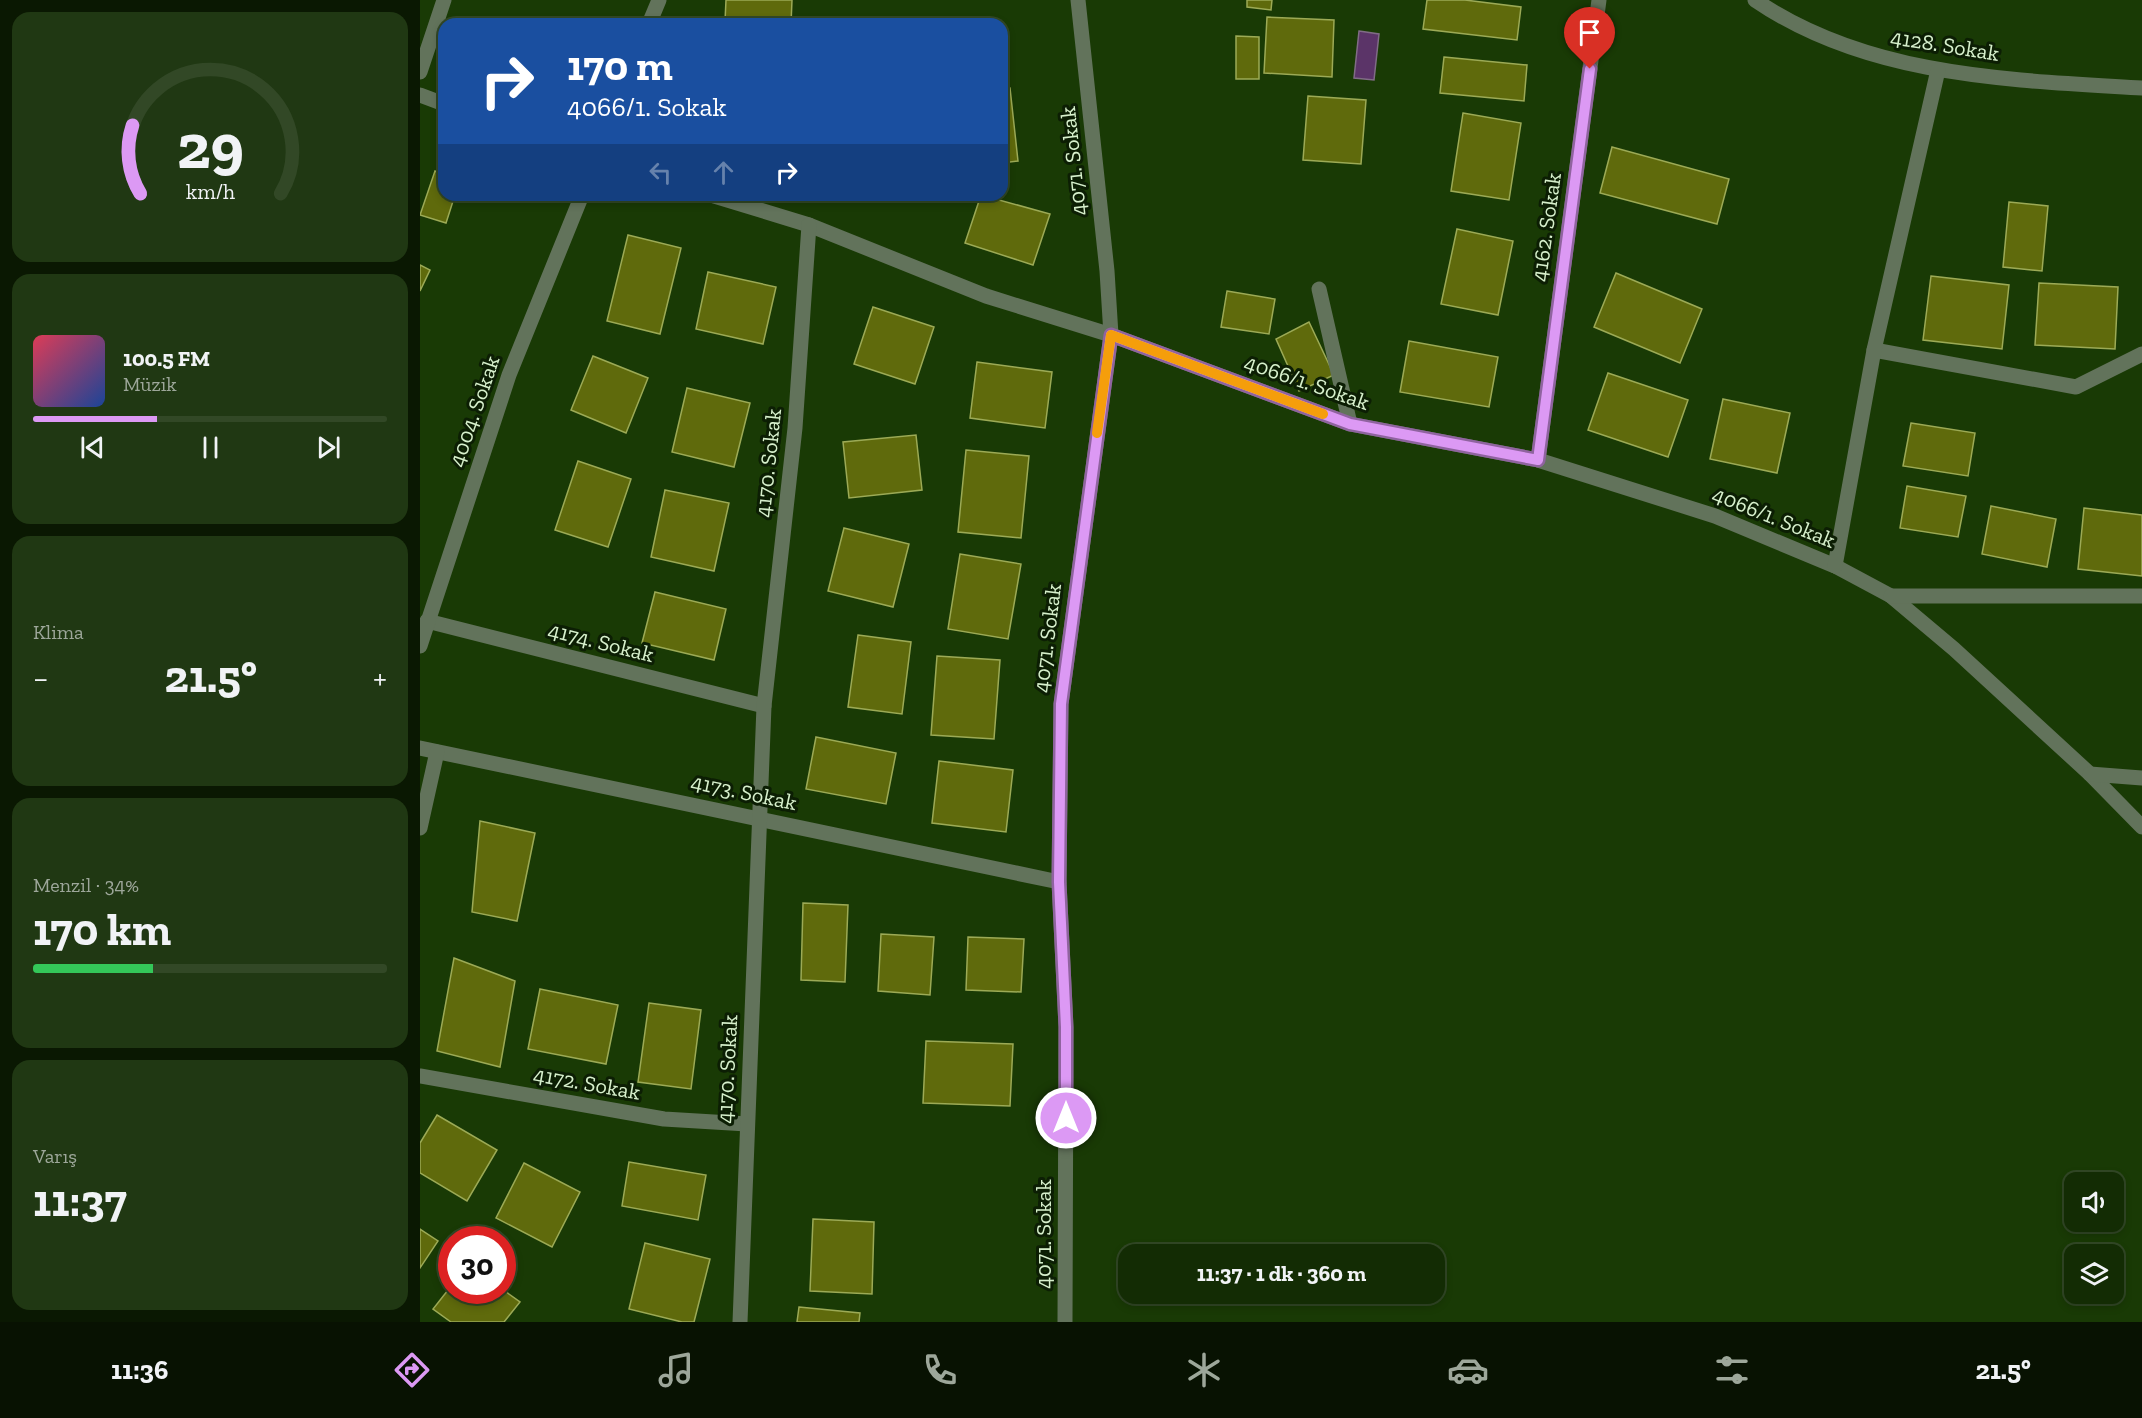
<!DOCTYPE html>
<html lang="tr">
<meta charset="utf-8">
<style>
body{margin:0;font-family:"Zilla Slab",serif;background:#203813;color:#f1f3f6;height:100vh;display:flex;flex-direction:column;font-size:22px;white-space:nowrap}
*{box-sizing:border-box;margin:0}
p{font-size:20px;color:#9da79a}
.icon{flex:none;width:33px;height:33px;fill:none;stroke:currentColor;stroke-width:2;stroke-linecap:round;stroke-linejoin:round}
.map{position:relative;flex:1;overflow:hidden}
.details{display:flex;flex-direction:column;gap:12px;padding:12px;background:#0a1802;width:420px}
.details>*{flex:none}
.banner{position:absolute;left:18px;top:18px;width:570px;height:183px;border-radius:18px;box-shadow:0 3px 9px #0003,0 0 0 2px #324826;background:#1a4fa0;color:#fff;overflow:hidden}
.tools{position:absolute;left:1644px;top:1172px;display:grid;gap:12px}
.tools a{display:grid;place-items:center;width:60px;height:60px;border-radius:12px;background:#132c04;box-shadow:0 3px 9px #0003,0 0 0 2px #324826;font-size:30px}
.speed{position:absolute;left:18px;top:1226px;display:flex;gap:12px;font-size:30px;font-weight:700;text-align:center}
.speed>*{display:grid;place-content:center;width:78px;height:78px;border-radius:50%;background:#132c04;box-shadow:0 3px 9px #0003,0 0 0 2px #324826;line-height:1}
.speed .limit{border:9px solid #d22;background:#fff;color:#111}
.pin{position:absolute;display:grid;place-items:center;width:51px;height:51px;color:#fff;margin:-62px -26px;border-radius:50% 50% 50% 0;rotate:-45deg;box-shadow:0 0 6px #0007}
.pin .icon{rotate:45deg}
.me{position:absolute;width:66px;margin:-33px;rotate:0deg;stroke-linejoin:round;filter:drop-shadow(0 0 4px #0008)}
.turn{display:flex;align-items:center;gap:21px;height:126px;padding:0 30px;font-size:27px}
.turn .icon{width:78px;height:78px;stroke-width:2.5}
.turn b{display:block;font-size:42px;line-height:51px}
.lanes{display:flex;align-items:center;height:57px;padding:0 30px;background:#0003;justify-content:center;gap:30px;direction:ltr}
.lanes .off{opacity:.35}
.big{font-size:45px;font-weight:700;line-height:1.1}
.details .tile{flex:1;display:flex;flex-direction:column;justify-content:center;gap:9px;min-width:0;padding:0 21px;border-radius:18px;background:#203813}
.details .dial{align-items:center;gap:0}
.dial svg{height:156px;overflow:visible;fill:none;stroke:#324826;stroke-width:7;stroke-linecap:round;text-anchor:middle}
.dial text{fill:#f1f3f6;stroke:none}
.song{display:flex;align-items:center;gap:18px}
.cover{width:72px;height:72px;border-radius:9px;background:linear-gradient(135deg,hsl(350 70% 55%),hsl(220 70% 35%))}
.played{height:6px;border-radius:3px;background:linear-gradient(90deg,#dc99f4 35%,#324826 35%)}
.keys{display:flex;justify-content:space-around;direction:ltr}
.heat{display:flex;justify-content:space-between;align-items:center;font-size:33px;direction:ltr}
.charge{height:9px;border-radius:4px;background:linear-gradient(90deg,#34c759 34%,#324826 0)}
.trip{position:absolute;left:698px;top:1244px;width:327px;height:60px;border-radius:18px;background:#132c04;box-shadow:0 3px 9px #0003,0 0 0 2px #324826;font-weight:700;line-height:60px;text-align:center}
.tab-bar{display:flex;height:96px;justify-content:space-around;align-items:center;background:#081202;color:#9da79a}
.tab-bar .icon{width:42px;height:42px}
.tab-bar .selected{color:#dc99f4}
.tab-bar b{font-size:27px;color:#f1f3f6}
main{display:flex;flex:1;min-height:0}
.map>svg:first-child{display:block}
</style>
<main>
<section class="details">
<div class="tile dial"><svg viewBox="0 0 100 80">
<path d="M14 69A42 42 0 1 1 86 69"/>
<path d="M14 69A42 42 0 0 1 10 34" stroke="#dc99f4"/>
<text x="50" y="56" font-size="32" font-weight="700">29</text>
<text x="50" y="72" font-size="11">km/h</text>
</svg></div>
<div class="tile">
<div class="song"><i class="cover"></i><div><b>100.5 FM</b><p>Müzik</p></div></div>
<div class="played"></div>
<div class="keys"><svg class="icon" aria-label="previous" viewBox="0 0 24 24"><path d="M18 5L8 12l10 7zM5 5v14"/></svg><svg class="icon" aria-label="pause" viewBox="0 0 24 24"><path d="M8 5v14M16 5v14"/></svg><svg class="icon" aria-label="next" viewBox="0 0 24 24"><path d="M6 5l10 7-10 7zM19 5v14"/></svg></div>
</div>
<div class="tile"><p>Klima</p>
<div class="heat"><a>−</a><b class="big">21.5°</b><a>+</a></div>
</div>
<div class="tile"><p>Menzil · 34%</p><b class="big">170 km</b><div class="charge"></div></div>
<div class="tile"><p>Varış</p><b class="big">11:37</b></div>
</section>
<div class="map">
<svg width="1722" height="1322" viewBox="0 0 1722 1322">
<rect width="100%" height="100%" fill="#193a05"/>
<!-- water -->
<polygon fill="#5b3468" stroke="#806c86" stroke-width="1.5" points="939,31 959,34 954,80 934,78"/>
<!-- building -->
<g fill="#5f6a0c" stroke="#9caa56" stroke-width="1.5">
<polygon points="306,0 372,0 371,24 305,21"/>
<polygon points="827,0 852,0 851,10 827,7"/>
<polygon points="1007,0 1045,0 1101,7 1097,40 1003,29"/>
<polygon points="847,17 914,20 912,77 844,73"/>
<polygon points="816,36 839,37 839,79 816,79"/>
<polygon points="1024,57 1107,65 1104,101 1020,93"/>
<polygon points="590,88 598,161 582,163 582,89"/>
<polygon points="888,96 946,100 941,164 883,160"/>
<polygon points="1043,113 1101,123 1089,200 1031,191"/>
<polygon points="1192,147 1309,179 1297,224 1180,193"/>
<polygon points="15,171 24,175 24,195 35,195 26,223 0,215"/>
<polygon points="561,195 630,214 613,265 545,243"/>
<polygon points="1589,202 1628,206 1622,271 1583,267"/>
<polygon points="1037,229 1093,241 1078,315 1021,304"/>
<polygon points="208,235 261,248 240,334 187,321"/>
<polygon points="0,265 10,270 0,291"/>
<polygon points="288,272 356,287 343,344 276,329"/>
<polygon points="1196,273 1282,309 1260,363 1174,327"/>
<polygon points="1511,276 1589,285 1582,349 1503,340"/>
<polygon points="1619,283 1698,287 1695,349 1615,345"/>
<polygon points="807,291 855,299 849,334 801,327"/>
<polygon points="453,307 514,327 495,384 434,364"/>
<polygon points="889,322 914,375 879,391 856,339"/>
<polygon points="989,341 1078,357 1069,407 980,392"/>
<polygon points="173,356 228,378 206,433 151,410"/>
<polygon points="557,362 632,372 625,428 550,418"/>
<polygon points="1188,373 1268,400 1248,457 1168,430"/>
<polygon points="267,388 330,403 314,467 252,452"/>
<polygon points="1303,399 1370,413 1357,473 1290,459"/>
<polygon points="1491,423 1555,433 1548,476 1483,466"/>
<polygon points="496,435 502,490 429,498 423,442"/>
<polygon points="546,450 609,456 601,538 538,532"/>
<polygon points="158,461 211,479 188,547 135,530"/>
<polygon points="1487,486 1546,496 1538,537 1480,528"/>
<polygon points="245,490 309,503 294,571 231,557"/>
<polygon points="1571,506 1636,519 1627,567 1562,554"/>
<polygon points="1664,508 1722,515 1722,576 1658,569"/>
<polygon points="424,528 489,544 473,607 408,591"/>
<polygon points="540,554 601,564 588,639 528,629"/>
<polygon points="235,592 306,609 294,660 222,643"/>
<polygon points="438,635 491,642 482,714 428,707"/>
<polygon points="517,656 580,660 574,739 511,735"/>
<polygon points="396,737 476,753 466,804 386,789"/>
<polygon points="519,761 593,770 586,832 512,823"/>
<polygon points="60,821 115,833 97,921 52,912"/>
<polygon points="383,903 428,905 425,982 381,980"/>
<polygon points="461,934 514,937 510,995 458,991"/>
<polygon points="548,937 604,939 601,992 546,990"/>
<polygon points="34,958 95,981 80,1067 17,1051"/>
<polygon points="120,989 198,1005 186,1064 108,1049"/>
<polygon points="229,1003 281,1010 271,1089 218,1082"/>
<polygon points="506,1041 593,1044 590,1106 503,1103"/>
<polygon points="17,1115 77,1150 47,1201 0,1173 0,1143"/>
<polygon points="209,1162 286,1175 278,1220 202,1206"/>
<polygon points="104,1163 160,1192 132,1247 76,1218"/>
<polygon points="393,1219 454,1222 452,1294 390,1291"/>
<polygon points="0,1229 18,1241 0,1268"/>
<polygon points="225,1243 290,1259 274,1322 262,1322 209,1309"/>
<polygon points="32,1285 32,1290 82,1289 100,1302 84,1322 31,1322 13,1309"/>
<polygon points="379,1307 440,1313 439,1322 377,1322"/>
</g>
<g fill="none" stroke-linecap="round" stroke-linejoin="round">
<!-- minor -->
<g stroke="#62735b" stroke-width="15">
<path d="M1335 0C1448 77 1589 80 1722 88"/>
<polyline points="229,24 239,0"/>
<polyline points="0,72 24,0"/>
<polyline points="0,95 24,104"/>
<polyline points="291,195 389,225 566,296 691,335 930,424 1118,460 1295,516 1415,566 1471,596 1534,649 1670,774 1722,827"/>
<polyline points="899,289 930,424"/>
<polyline points="1454,350 1656,387 1722,354"/>
<polyline points="1118,460 1179,0"/>
<polyline points="1415,566 1454,350 1518,70"/>
<polyline points="1471,596 1722,596"/>
<polyline points="7,621 344,706"/>
<polyline points="0,646 89,375 162,195"/>
<polyline points="0,748 639,882"/>
<polyline points="1670,774 1722,778"/>
<polyline points="0,828 17,752"/>
<polyline points="0,1076 244,1119 327,1124"/>
<polyline points="320,1322 344,706 375,428 389,225"/>
<polyline points="645,1322 646,1027 639,882 641,704 691,335 687,271 658,0"/>
</g>
</g>
<g fill="none" stroke-linecap="round" stroke-linejoin="round">
<defs>
<polyline id="route" points="646,1118 646,1027 639,882 641,704 691,335 930,424 1118,460 1170,69"/>
</defs>
<!-- route casing -->
<use href="#route" stroke="#8f639f" stroke-width="15"/>
<!-- route -->
<use href="#route" stroke="#dc99f4" stroke-width="10"/>
<!-- slow -->
<polyline stroke="#f59e0b" stroke-width="10" points="677,433 691,335 903,414"/>
</g>
<g text-anchor="middle" dominant-baseline="central" stroke-width="6" stroke-linejoin="round" paint-order="stroke">
<!-- street labels -->
<g font-size="22" fill="#d7f0cc" stroke="#0c1e04">
<text transform="translate(1525 45) rotate(9)">4128. Sokak</text>
<text transform="translate(653 161) rotate(-96)">4071. Sokak</text>
<text transform="translate(1126 227) rotate(-82)">4162. Sokak</text>
<text transform="translate(887 382) rotate(19)">4066/1. Sokak</text>
<text transform="translate(54 411) rotate(-71)">4004. Sokak</text>
<text transform="translate(348 463) rotate(-84)">4170. Sokak</text>
<text transform="translate(1354 517) rotate(22)">4066/1. Sokak</text>
<text transform="translate(627 638) rotate(-83)">4071. Sokak</text>
<text transform="translate(181 642) rotate(14)">4174. Sokak</text>
<text transform="translate(324 792) rotate(12)">4173. Sokak</text>
<text transform="translate(307 1069) rotate(-87)">4170. Sokak</text>
<text transform="translate(167 1083) rotate(10)">4172. Sokak</text>
<text transform="translate(623 1234) rotate(-90)">4071. Sokak</text>
</g>
</g>
</svg>
<div class="tools">
<a><svg class="icon" aria-label="sound" viewBox="0 0 24 24"><path d="M4 9h4l5-4v14l-5-4H4zM17 9q2 3 0 6"/></svg></a>
<a><svg class="icon" aria-label="layers" viewBox="0 0 24 24"><path d="M12 4l9 5-9 5-9-5zM3 14l9 5 9-5"/></svg></a>
</div>
<div class="speed"><div class="limit">30</div></div>
<div class="pin" style="left:1170px;top:69px;background:#d93025"><svg class="icon" aria-label="arrive" viewBox="0 0 24 24"><path d="M6 21V4h12l-3 4 3 4H6"/></svg></div>
<svg class="me" style="left:646px;top:1118px" viewBox="-20 -20 40 40"><circle r="17" fill="#dc99f4" stroke="#fff" stroke-width="3"/><path d="M0-11L8 9 0 5-8 9z" fill="#fff"/></svg>
<div class="trip">11:37 · 1 dk · 360 m</div>
<div class="banner">
<div class="turn"><svg class="icon" aria-label="right" viewBox="0 0 24 24"><path d="M7 20v-9h11M14 6l5 5-5 5"/></svg><div><b>170 m</b>4066/1. Sokak</div></div>
<div class="lanes"><svg class="icon off" aria-label="left" viewBox="0 0 24 24"><path d="M17 20v-9H6M10 6l-5 5 5 5"/></svg><svg class="icon off" aria-label="ahead" viewBox="0 0 24 24"><path d="M12 20V5M6 11l6-6 6 6"/></svg><svg class="icon" aria-label="right" viewBox="0 0 24 24"><path d="M7 20v-9h11M14 6l5 5-5 5"/></svg></div>
</div>
</div>
</main>
<nav class="tab-bar">
<b>11:36</b>
<svg class="icon selected" aria-label="directions" viewBox="0 0 24 24"><path d="M12 3l9 9-9 9-9-9zM9 14v-3h6M13 9l2 2-2 2"/></svg>
<svg class="icon" aria-label="music" viewBox="0 0 24 24"><path d="M9 18V5l10-2v13"/><circle cx="6" cy="18" r="3"/><circle cx="16" cy="16" r="3"/></svg>
<svg class="icon" aria-label="phone" viewBox="0 0 24 24"><path d="M5 4h4l2 5-3 2q2 4 5 5l2-3 5 2v4C11 20 4 13 5 4z"/></svg>
<svg class="icon" aria-label="climate" viewBox="0 0 24 24"><path d="M12 3v18M4 7l16 10M4 17L20 7"/></svg>
<svg class="icon" aria-label="car" viewBox="0 0 24 24"><path d="M5 17H2v-5l4-1 3-4h7l3 4 3 1v5h-3M9 17h6M6 11h13"/><circle cx="7" cy="17" r="2"/><circle cx="17" cy="17" r="2"/></svg>
<svg class="icon" aria-label="filters" viewBox="0 0 24 24"><path d="M4 7h16M4 17h16"/><circle cx="9" cy="7" r="2"/><circle cx="15" cy="17" r="2"/></svg>
<b>21.5°</b>
</nav>
